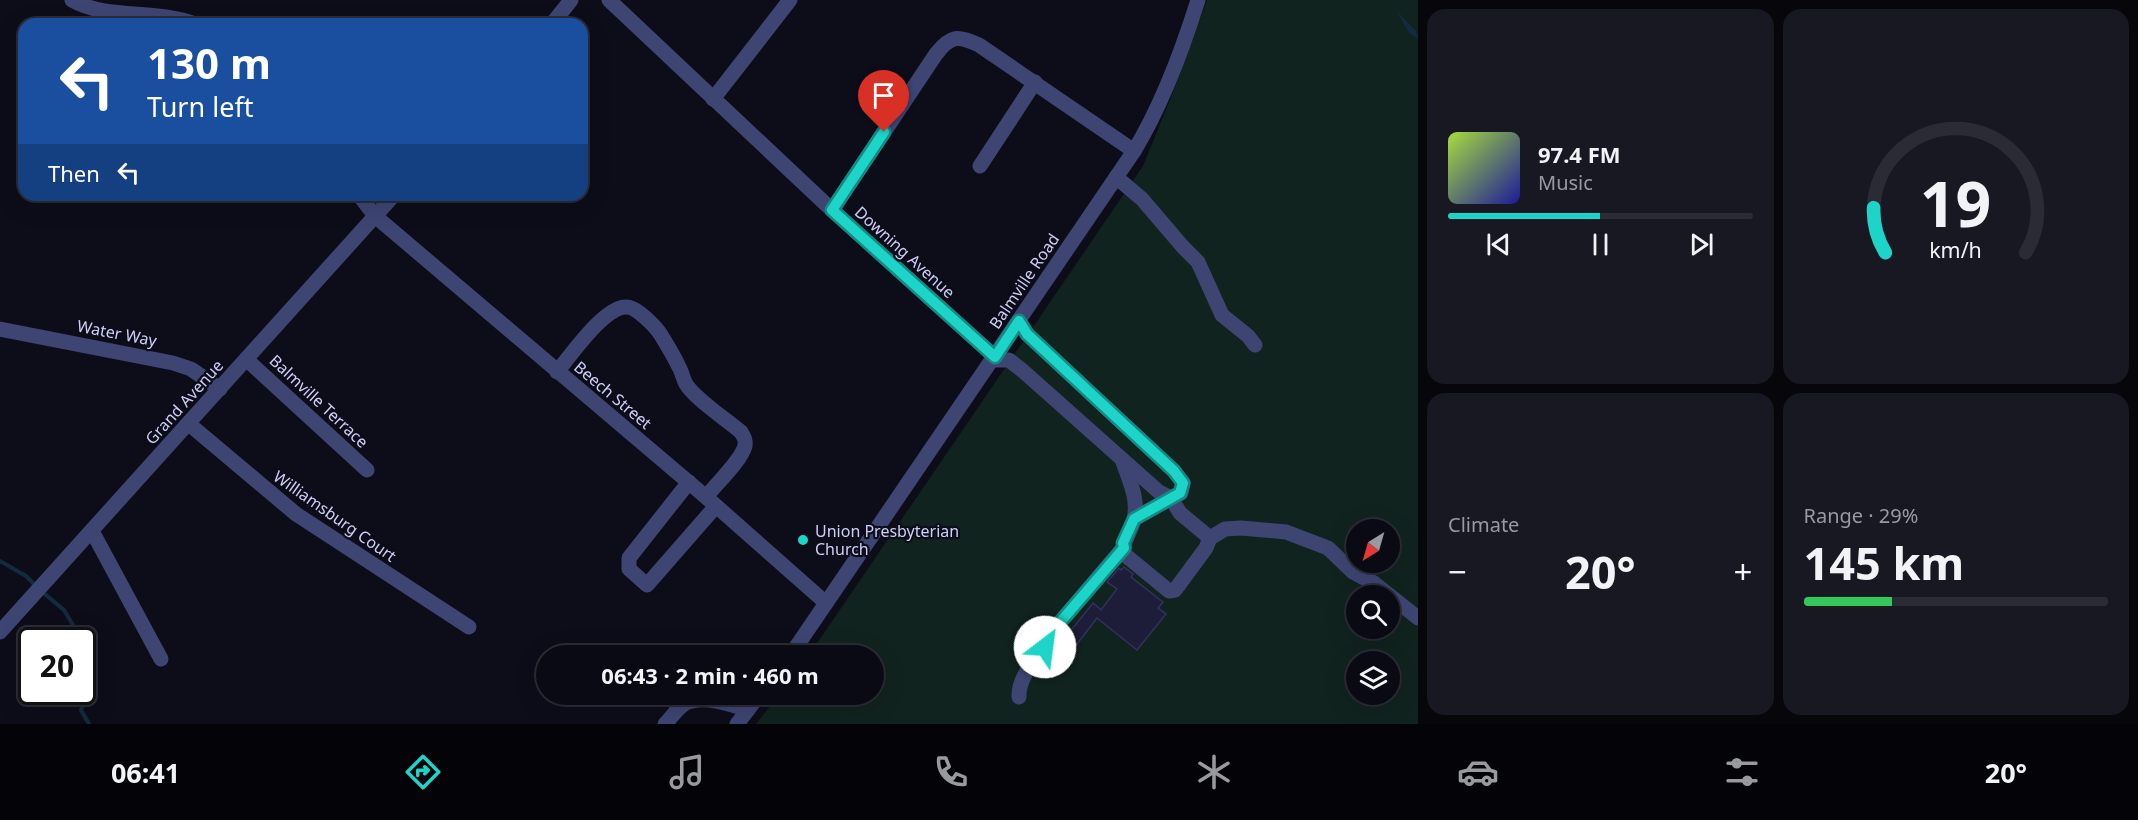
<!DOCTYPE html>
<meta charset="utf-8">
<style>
body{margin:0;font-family:"Noto Sans",sans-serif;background:#181822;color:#f1f3f6;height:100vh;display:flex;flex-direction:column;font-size:22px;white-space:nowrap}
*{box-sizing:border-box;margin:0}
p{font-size:20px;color:#999aa0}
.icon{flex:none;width:33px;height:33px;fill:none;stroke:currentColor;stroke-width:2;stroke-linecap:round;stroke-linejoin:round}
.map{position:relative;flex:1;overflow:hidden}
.drawer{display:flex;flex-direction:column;gap:9px;padding:9px;background:#06060b;width:720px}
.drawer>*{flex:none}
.banner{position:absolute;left:18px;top:18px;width:570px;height:183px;border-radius:18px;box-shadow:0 6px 24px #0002,0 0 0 2px #2a2b34;background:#1a4fa0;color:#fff;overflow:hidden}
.needle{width:39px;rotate:217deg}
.controls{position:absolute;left:1346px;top:519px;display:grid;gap:12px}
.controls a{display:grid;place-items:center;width:54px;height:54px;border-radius:50%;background:#0a0a14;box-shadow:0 6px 24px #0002,0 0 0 2px #2a2b34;font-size:30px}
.speed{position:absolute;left:18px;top:627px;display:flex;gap:12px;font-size:30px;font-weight:700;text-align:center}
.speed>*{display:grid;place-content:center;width:78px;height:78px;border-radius:50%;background:#0a0a14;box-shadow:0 6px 24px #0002,0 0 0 2px #2a2b34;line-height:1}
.speed .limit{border:3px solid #111;border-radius:9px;background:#fff;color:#111}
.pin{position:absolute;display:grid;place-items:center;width:51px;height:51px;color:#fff;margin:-62px -26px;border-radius:50% 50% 50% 0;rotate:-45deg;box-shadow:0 0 6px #0007}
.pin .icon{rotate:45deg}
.me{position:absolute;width:66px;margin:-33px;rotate:30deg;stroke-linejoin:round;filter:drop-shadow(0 0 4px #0008)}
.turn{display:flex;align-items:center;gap:21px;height:126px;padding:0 30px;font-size:27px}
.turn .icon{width:78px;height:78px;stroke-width:2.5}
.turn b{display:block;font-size:42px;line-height:51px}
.then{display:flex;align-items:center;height:57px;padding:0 30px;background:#0003;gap:12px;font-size:22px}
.big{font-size:45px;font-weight:700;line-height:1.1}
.drawer .widget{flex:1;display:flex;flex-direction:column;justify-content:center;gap:9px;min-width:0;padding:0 21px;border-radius:18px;background:#181822}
.drawer .dial{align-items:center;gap:0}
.dial svg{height:156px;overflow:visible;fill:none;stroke:#2a2b34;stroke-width:7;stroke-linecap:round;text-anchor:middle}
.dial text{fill:#f1f3f6;stroke:none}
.song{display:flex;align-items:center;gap:18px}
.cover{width:72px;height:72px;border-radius:9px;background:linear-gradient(135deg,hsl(80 70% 55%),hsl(240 70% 35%))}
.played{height:6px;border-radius:3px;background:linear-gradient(90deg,#1dd4c8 50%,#2a2b34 50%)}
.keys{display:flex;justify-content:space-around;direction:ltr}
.heat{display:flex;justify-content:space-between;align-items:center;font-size:33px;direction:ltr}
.charge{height:9px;border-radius:4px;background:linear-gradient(90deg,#34c759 29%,#2a2b34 0)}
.drawer .tiles{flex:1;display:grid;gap:9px;grid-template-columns:repeat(2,1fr)}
.trip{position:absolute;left:536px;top:645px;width:348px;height:60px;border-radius:30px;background:#0a0a14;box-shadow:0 6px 24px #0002,0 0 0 2px #2a2b34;font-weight:700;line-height:60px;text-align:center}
.menu{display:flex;height:96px;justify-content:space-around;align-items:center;background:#040408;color:#999aa0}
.menu .icon{width:42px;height:42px}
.menu .selected{color:#1dd4c8}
.menu b{font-size:27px;color:#f1f3f6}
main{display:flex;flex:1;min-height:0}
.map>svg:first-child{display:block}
</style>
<main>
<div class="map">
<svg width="1418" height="724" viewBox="0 0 1418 724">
<rect width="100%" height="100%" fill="#0d0d1a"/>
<!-- green -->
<path fill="#11231f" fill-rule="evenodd" d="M1207 0H1418V724H756L779 695 873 694V656L809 655 1143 166 1172 95ZM1356 530H1389V562H1356ZM1356 596H1389V628H1356ZM1356 662H1389V694H1356Z"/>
<!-- water -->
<polygon fill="#132b3d" points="1396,10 1416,31 1418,39 1409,33"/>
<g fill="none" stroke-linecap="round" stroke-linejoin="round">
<!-- stream -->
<g stroke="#132b3d" stroke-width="4">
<polyline points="0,561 26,576 36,586"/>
<polyline points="41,591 64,610 82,640"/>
<path d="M82 641C88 651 98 667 96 678 94 686 84 700 81 710L89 724"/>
</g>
</g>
<!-- building -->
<polygon fill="#1d1c39" stroke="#323161" stroke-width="1.5" points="1124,567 1133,574 1131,577 1163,602 1158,608 1166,614 1137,650 1097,618 1054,674 1047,660 1093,603 1101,610 1117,589 1107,582 1119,568 1121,570"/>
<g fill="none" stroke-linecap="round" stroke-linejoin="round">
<!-- minor -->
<g stroke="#3e4573" stroke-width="15">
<path d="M72 0C106 20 157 9 195 24"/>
<polyline points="609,0 832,210 995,357"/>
<polyline points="552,24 571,0"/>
<polyline points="713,99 790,0"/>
<polyline points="980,166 1035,82"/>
<polyline points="1116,177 1142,199 1183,247 1198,262 1222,315 1248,336 1255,345"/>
<polyline points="359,195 375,216 706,497 826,603"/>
<path d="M832 210 936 54C951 35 958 35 979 45L1134 151"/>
<polyline points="0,329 173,363 191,369 220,389"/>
<polyline points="246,359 367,470"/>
<polyline points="993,360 1009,360 1023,371 1159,492 1171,498 1181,493 1183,483 1174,471 1027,334 1019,321"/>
<path d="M557 372C571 355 604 307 626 307 636 306 656 327 661 335 667 345 674 356 679 367 682 372 683 379 686 384 694 398 727 420 741 432 744 437 746 440 745 446 741 461 716 484 706 497"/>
<polyline points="189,424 296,514 469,627"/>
<path d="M1123 462C1130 482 1140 502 1133 523 1129 535 1123 541 1124 554L1169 591 1175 590 1206 548 1210 538 1180 513 1171 498 1134 519"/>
<polyline points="689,482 629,558 629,569 647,585 716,506"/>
<polyline points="92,531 161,659"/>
<polyline points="1210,538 1225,529 1241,528 1286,532 1328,548 1353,572 1374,583 1418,618"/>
<polyline points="0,632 394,195"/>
<path d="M790 656 1134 151C1162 105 1182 51 1198 0"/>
<path d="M1019 697C1018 673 1042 656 1050 634L1123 548"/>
<path d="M665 724C671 718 678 707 686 703 704 695 730 704 748 710"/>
<polyline points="737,724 760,694"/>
</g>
</g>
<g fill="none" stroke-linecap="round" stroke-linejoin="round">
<defs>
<polyline id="route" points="884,132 832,210 995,357 1019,321 1027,334 1174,471 1183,483 1180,493 1134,519 1123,543 1124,548 1050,634 1045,647"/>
</defs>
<!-- route casing -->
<use href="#route" stroke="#138a82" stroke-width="15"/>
<!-- route -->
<use href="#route" stroke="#1dd4c8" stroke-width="10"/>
</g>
<!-- markers -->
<circle fill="#1dd4c8" stroke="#0d0d1a" stroke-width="2" cx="803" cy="540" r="6"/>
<g text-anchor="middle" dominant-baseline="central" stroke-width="4.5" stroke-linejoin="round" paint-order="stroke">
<!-- street labels -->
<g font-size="16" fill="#cdcff8" stroke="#0d0d1a">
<text transform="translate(905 252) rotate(42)">Downing Avenue</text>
<text transform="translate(1024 281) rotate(-56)">Balmville Road</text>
<text transform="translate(117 333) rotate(11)">Water Way</text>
<text transform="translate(613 395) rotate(40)">Beech Street</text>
<text transform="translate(319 401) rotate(43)">Balmville Terrace</text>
<text transform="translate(184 402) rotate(-48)">Grand Avenue</text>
<text transform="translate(335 516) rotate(35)">Williamsburg Court</text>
</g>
<!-- poi labels -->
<g font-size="16" fill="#cdcff8" stroke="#0d0d1a" text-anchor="start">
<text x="815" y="531">Union Presbyterian<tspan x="815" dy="18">Church</tspan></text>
</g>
</g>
</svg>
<div class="controls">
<a><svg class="needle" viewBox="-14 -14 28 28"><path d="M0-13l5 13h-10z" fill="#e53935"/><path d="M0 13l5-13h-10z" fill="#999aa0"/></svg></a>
<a><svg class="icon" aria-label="search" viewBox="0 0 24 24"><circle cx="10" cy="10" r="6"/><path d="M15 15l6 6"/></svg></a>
<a><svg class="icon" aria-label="layers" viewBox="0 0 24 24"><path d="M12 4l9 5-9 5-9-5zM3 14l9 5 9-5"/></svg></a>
</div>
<div class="speed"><div class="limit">20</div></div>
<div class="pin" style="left:884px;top:132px;background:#d93025"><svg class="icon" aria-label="arrive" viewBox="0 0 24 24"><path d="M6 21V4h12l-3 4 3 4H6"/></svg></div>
<svg class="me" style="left:1045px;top:647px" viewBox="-20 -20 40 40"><circle r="19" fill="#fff"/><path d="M0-13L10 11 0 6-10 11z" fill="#1dd4c8"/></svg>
<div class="trip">06:43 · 2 min · 460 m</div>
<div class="banner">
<div class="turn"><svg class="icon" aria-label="left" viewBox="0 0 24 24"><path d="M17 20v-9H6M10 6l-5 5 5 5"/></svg><div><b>130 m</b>Turn left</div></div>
<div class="then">Then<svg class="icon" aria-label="left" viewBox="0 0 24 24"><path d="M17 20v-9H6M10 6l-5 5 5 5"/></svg></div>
</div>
</div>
<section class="drawer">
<div class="tiles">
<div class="widget">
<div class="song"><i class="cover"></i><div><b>97.4 FM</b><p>Music</p></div></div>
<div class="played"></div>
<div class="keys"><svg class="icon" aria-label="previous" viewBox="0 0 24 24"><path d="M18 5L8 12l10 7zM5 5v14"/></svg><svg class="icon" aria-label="pause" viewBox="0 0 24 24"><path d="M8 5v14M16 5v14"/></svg><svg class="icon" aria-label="next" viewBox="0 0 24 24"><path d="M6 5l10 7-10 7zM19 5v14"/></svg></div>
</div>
<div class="widget dial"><svg viewBox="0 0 100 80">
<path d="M14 69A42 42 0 1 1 86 69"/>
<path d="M14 69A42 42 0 0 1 8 46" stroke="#1dd4c8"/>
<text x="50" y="56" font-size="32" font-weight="700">19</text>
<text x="50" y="72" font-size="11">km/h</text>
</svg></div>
<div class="widget"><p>Climate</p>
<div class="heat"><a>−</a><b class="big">20°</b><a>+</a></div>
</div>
<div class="widget"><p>Range · 29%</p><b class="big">145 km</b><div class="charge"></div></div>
</div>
</section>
</main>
<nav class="menu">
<b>06:41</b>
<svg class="icon selected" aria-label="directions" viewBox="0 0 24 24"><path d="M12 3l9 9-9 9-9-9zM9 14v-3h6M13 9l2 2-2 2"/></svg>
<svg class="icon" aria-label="music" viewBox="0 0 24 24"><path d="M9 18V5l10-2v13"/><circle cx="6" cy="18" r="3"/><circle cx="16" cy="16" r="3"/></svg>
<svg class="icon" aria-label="phone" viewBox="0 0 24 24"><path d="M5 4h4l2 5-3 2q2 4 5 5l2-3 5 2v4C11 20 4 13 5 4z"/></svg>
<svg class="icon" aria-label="climate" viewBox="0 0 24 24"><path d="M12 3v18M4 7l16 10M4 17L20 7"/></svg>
<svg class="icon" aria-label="car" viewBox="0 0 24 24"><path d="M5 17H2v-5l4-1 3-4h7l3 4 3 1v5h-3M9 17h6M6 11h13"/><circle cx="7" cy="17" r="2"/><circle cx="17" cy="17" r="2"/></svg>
<svg class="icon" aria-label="filters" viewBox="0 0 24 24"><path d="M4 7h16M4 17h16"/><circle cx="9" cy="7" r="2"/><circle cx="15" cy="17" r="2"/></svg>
<b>20°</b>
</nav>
